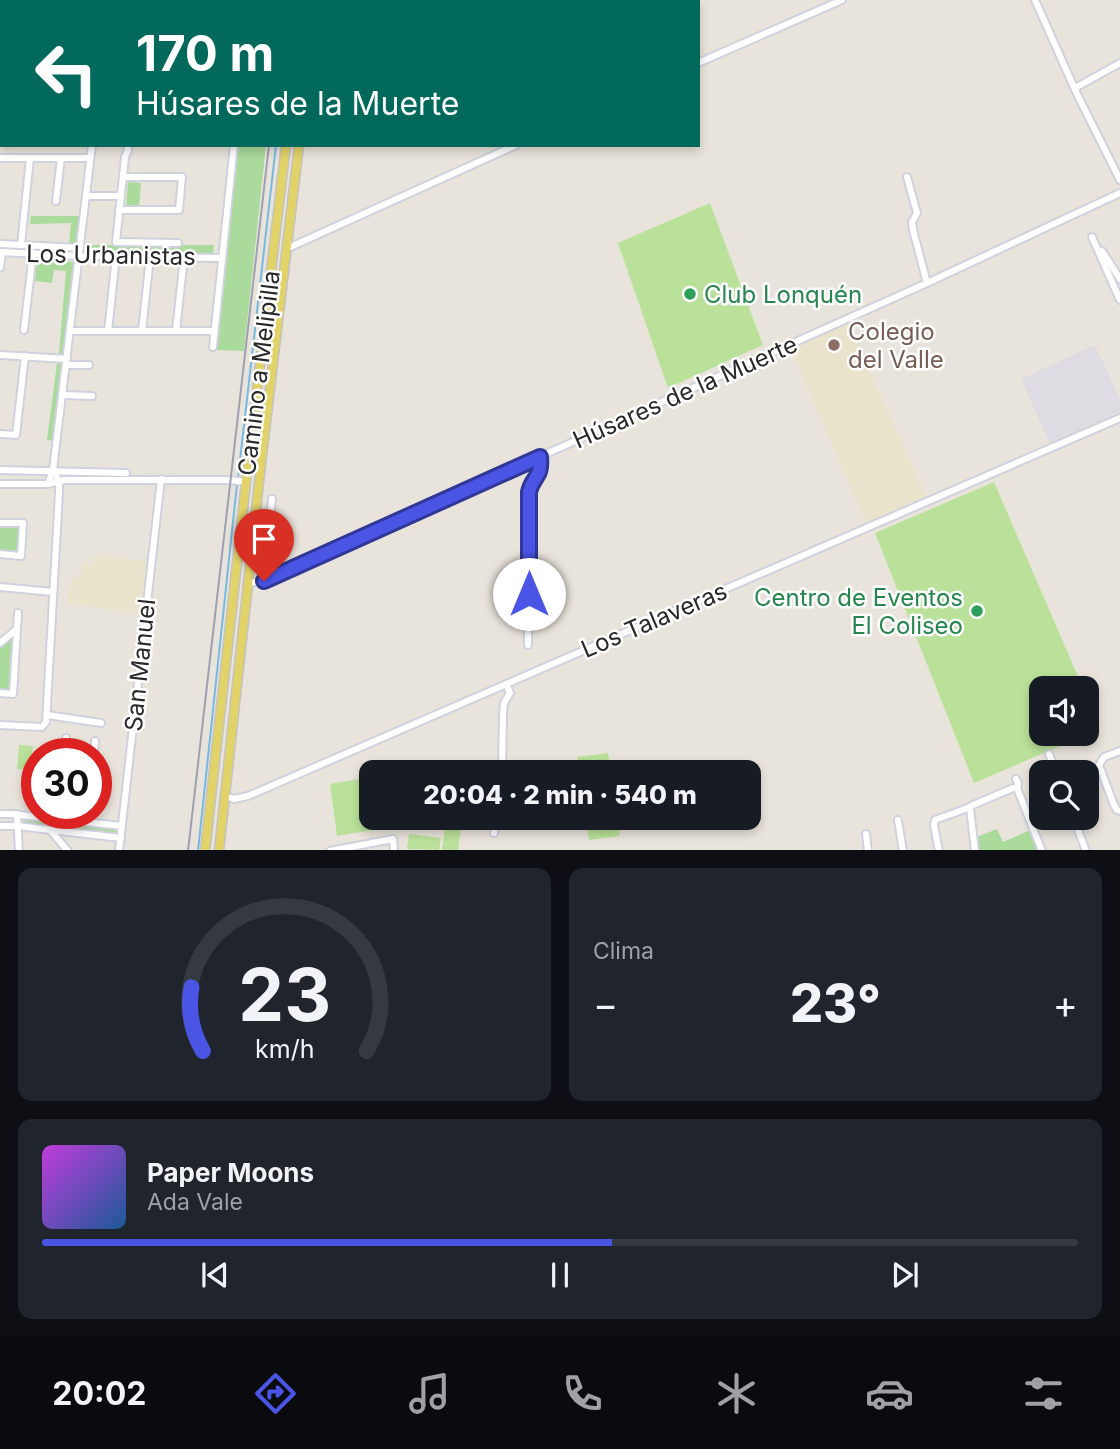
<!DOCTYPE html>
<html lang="es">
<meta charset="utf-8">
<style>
body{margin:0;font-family:Inter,sans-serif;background:#20242c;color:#f1f3f6;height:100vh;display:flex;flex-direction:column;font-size:26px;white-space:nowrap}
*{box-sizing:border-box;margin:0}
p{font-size:23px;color:#9ea1a6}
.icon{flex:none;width:38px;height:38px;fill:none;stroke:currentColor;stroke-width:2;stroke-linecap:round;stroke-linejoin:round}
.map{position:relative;height:850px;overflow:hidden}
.sheet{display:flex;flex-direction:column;gap:18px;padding:18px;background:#0d0f14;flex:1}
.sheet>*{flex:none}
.guide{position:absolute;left:0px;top:0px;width:700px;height:147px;box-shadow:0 4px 10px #0003;background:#00695c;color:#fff;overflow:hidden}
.buttons{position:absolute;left:1029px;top:676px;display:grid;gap:14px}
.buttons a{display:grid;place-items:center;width:70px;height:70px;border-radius:14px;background:#171b24;box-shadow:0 4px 10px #0003;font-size:35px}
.speed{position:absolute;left:21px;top:738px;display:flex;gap:14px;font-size:35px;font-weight:700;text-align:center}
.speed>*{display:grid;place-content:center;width:91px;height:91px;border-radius:50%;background:#171b24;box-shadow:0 4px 10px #0003;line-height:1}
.speed .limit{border:10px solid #d22;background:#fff;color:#111}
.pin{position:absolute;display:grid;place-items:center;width:60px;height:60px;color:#fff;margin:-72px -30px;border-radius:50% 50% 50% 0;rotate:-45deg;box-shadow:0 0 7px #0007}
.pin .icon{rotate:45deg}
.me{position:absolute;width:77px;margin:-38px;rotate:0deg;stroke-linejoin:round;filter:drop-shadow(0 0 5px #0008)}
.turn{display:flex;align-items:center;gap:24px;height:147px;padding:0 21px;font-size:32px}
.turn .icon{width:91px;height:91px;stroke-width:2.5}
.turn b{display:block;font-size:49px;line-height:60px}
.big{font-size:52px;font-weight:800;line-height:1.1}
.sheet .widget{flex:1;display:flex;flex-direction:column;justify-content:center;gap:10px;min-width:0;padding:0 24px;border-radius:14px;background:#20242c}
.sheet .dial{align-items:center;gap:0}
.dial svg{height:182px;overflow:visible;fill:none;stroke:#363941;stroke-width:7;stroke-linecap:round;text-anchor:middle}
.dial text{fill:#f1f3f6;stroke:none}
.song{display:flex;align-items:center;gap:21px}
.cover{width:84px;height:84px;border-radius:10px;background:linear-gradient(135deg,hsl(290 70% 55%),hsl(210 70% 35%))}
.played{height:7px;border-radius:4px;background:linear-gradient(90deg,#4a55e6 55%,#363941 55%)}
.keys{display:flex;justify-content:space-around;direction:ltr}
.heat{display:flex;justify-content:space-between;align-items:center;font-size:38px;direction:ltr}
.sheet .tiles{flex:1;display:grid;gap:18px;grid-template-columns:1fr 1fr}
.widget:last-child{grid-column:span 2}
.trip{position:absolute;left:359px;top:760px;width:402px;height:70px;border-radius:14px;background:#171b24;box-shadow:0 4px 10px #0003;font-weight:800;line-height:70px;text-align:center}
.dock{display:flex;height:112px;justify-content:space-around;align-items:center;background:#090b0e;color:#9ea1a6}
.dock .icon{width:49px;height:49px}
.dock .selected{color:#4a55e6}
.dock b{font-size:32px;color:#f1f3f6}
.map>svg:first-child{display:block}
</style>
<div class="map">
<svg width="1120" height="851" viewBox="0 0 1120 851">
<rect width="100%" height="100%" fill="#e9e4db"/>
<!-- industrial -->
<polygon fill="#dedbe2" points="1095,345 1120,399 1120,412 1050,444 1021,379"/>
<!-- education -->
<g fill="#e9e3cc">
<polygon points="847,322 926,496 866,522 790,347"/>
<polygon points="94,557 146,560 140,614 67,603 73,576 80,578 83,564 92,565"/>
</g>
<!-- green -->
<g fill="#aada9c">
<polygon points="236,145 266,145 244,351 215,350"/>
<polygon points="128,182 141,183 139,208 126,207"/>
<polygon points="31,216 80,216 77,241 75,244 69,244 71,223 30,224"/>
<polygon points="84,245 214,245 213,255 83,253"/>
<polygon points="37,259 74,262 66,355 59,354 66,271 54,270 52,283 35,281"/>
<polygon points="57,363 64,364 55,441 47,440"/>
<polygon points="0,525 20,526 18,552 0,551"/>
<polygon points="14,634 11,690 0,689 0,646"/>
<polygon points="23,820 117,830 116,835 23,825"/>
<polygon points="997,829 1003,842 1033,829 1041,850 976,850 974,838"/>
</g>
<!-- pitch -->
<g fill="#bae199">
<polygon points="710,203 763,345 668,388 618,243"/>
<polygon points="994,482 1083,688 1041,688 1041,733 1087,733 1087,697 1100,729 974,783 875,533"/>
<polygon points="19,745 33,746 30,770 17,769"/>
<polygon points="608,753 610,765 579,769 577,757"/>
<polygon points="371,777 371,817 409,817 410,824 337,836 330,784"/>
<polygon points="618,824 620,836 589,840 587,828"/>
<polygon points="445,826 461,827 458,850 442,850"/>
<polygon points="409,834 441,838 439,850 407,849"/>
</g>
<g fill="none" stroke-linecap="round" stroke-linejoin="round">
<!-- stream -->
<g stroke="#78b9e1" stroke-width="2">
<polyline points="238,478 276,145"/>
<polyline points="198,851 237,484"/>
</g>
<defs>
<g id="minor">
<polyline points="1035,0 1077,94 1120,180"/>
<polyline points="72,2 78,0"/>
<polyline points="107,2 108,0"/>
<polyline points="143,2 143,0"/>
<polyline points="213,2 214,0"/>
<polyline points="250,2 250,0"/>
<polyline points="698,63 842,0"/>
<polyline points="1075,88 1120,63"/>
<polyline points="127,145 128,150 125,157 116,242 178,243"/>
<polyline points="0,158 90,158"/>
<polyline points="907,177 917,213 912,222 913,230 927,283"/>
<polyline points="86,196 120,196"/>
<polyline points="56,201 61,158"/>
<polyline points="119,210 179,210 182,177 123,177"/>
<polyline points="1092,237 1120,300"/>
<polyline points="0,244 80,248"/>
<polyline points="21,245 30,158"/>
<polyline points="286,249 516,145"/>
<polyline points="1102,251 1120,279"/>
<polyline points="0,252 79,256 222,258"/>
<polyline points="0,268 2,252"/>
<polyline points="24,330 33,253"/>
<polyline points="70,331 214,331"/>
<polyline points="108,331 116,256"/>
<polyline points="142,331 150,257"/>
<polyline points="176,331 184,257"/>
<polyline points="213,347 234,145"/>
<polyline points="0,355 67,359"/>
<polyline points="66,365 89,365"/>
<polyline points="62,395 92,396"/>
<polyline points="0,434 16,435 25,356"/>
<polyline points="0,470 126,473"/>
<polyline points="0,484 48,484 64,480 229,480 246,482"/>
<polyline points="48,484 53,470 92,145"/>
<polyline points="0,523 23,523 21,556 0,554"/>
<polyline points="264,581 272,499"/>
<polyline points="248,583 264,581 303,563 927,283 1120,193"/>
<polyline points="0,587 53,592"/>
<polyline points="0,643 17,629"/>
<polyline points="528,645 529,492 531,485 541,471 540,457"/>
<polyline points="0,693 13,694 18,613"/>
<polyline points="47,715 101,723"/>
<polyline points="0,725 42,727 46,722 59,493 59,482 53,470"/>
<polyline points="1120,751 1104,757 1099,765 1114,805 1117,810 1120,811"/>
<polyline points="64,754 66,738"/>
<polyline points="94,754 95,741"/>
<polyline points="1049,754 1056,772"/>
<polyline points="502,772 503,714 504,703 510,693 506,684"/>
<polyline points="1016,779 1018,783 1017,788 1042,851"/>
<polyline points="225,796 234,799 248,796 1120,418"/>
<polyline points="970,808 975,851"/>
<polyline points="0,814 11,814 122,826"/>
<polyline points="17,814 19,851"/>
<polyline points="1073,817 1086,851"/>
<polyline points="898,820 903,851"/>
<polyline points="0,826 17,826 121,838"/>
<polyline points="51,831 68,851"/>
<polyline points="494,833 496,817"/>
<polyline points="866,834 868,851"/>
<polyline points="119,851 161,479"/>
<polyline points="330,851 393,839 394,851"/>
<path d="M939 851 934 825 935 820C947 815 963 811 973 805L1013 788H1017"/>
</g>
<g id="major">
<polyline points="304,2 304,0"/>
<polyline points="317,2 317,0"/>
<polyline points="256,511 270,523"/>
<polyline points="251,556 268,543"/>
<polyline points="205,851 246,482 286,145"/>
<polyline points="219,851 261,464 299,145"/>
</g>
</defs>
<!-- minor casing -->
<use href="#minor" stroke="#d0d1df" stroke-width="10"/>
<!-- major casing -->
<use href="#major" stroke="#c3c3c3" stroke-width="11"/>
<!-- minor -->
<use href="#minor" stroke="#fff" stroke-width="6"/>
<!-- major -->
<use href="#major" stroke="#e1d368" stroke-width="8"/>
<!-- rail -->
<g stroke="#9e9fb0" stroke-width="2">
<polyline points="285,2 285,0"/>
<polyline points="188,851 269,145"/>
</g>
</g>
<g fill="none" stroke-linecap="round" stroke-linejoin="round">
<defs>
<path id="route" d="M264 581 540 457C542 479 533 475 529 492V594"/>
</defs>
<!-- route casing -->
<use href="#route" stroke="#303796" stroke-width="18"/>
<!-- route -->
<use href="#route" stroke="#4a55e6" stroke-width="12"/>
</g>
<!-- markers -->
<g fill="#2e9e5b" stroke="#fff" stroke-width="2.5">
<circle cx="690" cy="294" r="7"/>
<circle cx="977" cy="611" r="7"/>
</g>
<circle fill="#8d6e63" stroke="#fff" stroke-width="2.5" cx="834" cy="345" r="7"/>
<g text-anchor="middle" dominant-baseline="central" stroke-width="5" stroke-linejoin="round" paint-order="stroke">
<!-- street labels -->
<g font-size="24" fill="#282828" stroke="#fff">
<text transform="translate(111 255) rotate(1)">Los Urbanistas</text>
<text transform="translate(259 373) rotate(-83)">Camino a Melipilla</text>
<text transform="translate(685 392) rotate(-24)">Húsares de la Muerte</text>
<text transform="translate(654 620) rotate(-23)">Los Talaveras</text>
<text transform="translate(140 665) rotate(-84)">San Manuel</text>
</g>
<!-- leisure labels -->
<g font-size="24" fill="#27864d" stroke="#fff" text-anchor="start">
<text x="704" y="294">Club Lonquén</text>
<text x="963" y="597" text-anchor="end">Centro de Eventos<tspan x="963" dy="28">El Coliseo</tspan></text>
</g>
<!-- education labels -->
<g font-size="24" fill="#785e54" stroke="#fff" text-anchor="start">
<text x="848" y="331">Colegio<tspan x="848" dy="28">del Valle</tspan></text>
</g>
</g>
</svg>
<div class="buttons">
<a><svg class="icon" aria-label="sound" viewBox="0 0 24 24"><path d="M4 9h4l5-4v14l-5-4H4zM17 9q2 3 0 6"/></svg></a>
<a><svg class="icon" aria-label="search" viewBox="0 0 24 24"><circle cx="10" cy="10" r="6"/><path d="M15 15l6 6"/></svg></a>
</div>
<div class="speed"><div class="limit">30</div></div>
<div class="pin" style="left:264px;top:581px;background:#d93025"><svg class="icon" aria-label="arrive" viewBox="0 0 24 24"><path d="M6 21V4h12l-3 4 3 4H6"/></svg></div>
<svg class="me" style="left:529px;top:594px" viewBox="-20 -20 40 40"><circle r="19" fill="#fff"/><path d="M0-13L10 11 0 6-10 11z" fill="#4a55e6"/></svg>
<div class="trip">20:04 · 2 min · 540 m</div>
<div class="guide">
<div class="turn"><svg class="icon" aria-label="left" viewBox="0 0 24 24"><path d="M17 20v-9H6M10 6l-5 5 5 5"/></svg><div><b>170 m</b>Húsares de la Muerte</div></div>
</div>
</div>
<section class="sheet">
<div class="tiles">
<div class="widget dial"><svg viewBox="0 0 100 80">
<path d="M14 69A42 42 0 1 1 86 69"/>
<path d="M14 69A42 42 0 0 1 9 41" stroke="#4a55e6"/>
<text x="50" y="56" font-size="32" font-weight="700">23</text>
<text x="50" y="72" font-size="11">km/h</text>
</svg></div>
<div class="widget"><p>Clima</p>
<div class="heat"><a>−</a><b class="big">23°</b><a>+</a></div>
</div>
<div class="widget">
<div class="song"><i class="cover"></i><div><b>Paper Moons</b><p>Ada Vale</p></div></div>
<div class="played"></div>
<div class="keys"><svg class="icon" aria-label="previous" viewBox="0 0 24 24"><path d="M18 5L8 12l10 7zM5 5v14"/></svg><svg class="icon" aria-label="pause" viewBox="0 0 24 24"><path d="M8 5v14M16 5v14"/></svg><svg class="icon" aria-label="next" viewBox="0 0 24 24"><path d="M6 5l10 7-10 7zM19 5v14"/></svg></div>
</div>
</div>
</section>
<nav class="dock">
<b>20:02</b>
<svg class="icon selected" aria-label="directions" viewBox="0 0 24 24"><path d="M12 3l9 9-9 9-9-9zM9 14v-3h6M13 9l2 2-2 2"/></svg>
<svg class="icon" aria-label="music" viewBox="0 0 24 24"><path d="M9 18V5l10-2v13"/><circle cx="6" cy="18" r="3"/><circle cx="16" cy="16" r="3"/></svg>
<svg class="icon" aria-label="phone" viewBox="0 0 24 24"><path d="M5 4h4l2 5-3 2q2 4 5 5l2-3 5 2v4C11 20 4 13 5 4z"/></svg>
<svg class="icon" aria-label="climate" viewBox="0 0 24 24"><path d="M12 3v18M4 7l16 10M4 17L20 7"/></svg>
<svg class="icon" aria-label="car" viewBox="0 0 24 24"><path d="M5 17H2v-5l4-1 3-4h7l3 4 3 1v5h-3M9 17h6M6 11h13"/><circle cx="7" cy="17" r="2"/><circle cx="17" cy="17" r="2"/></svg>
<svg class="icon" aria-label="filters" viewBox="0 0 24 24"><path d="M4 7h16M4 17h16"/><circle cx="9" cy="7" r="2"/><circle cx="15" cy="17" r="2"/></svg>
</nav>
